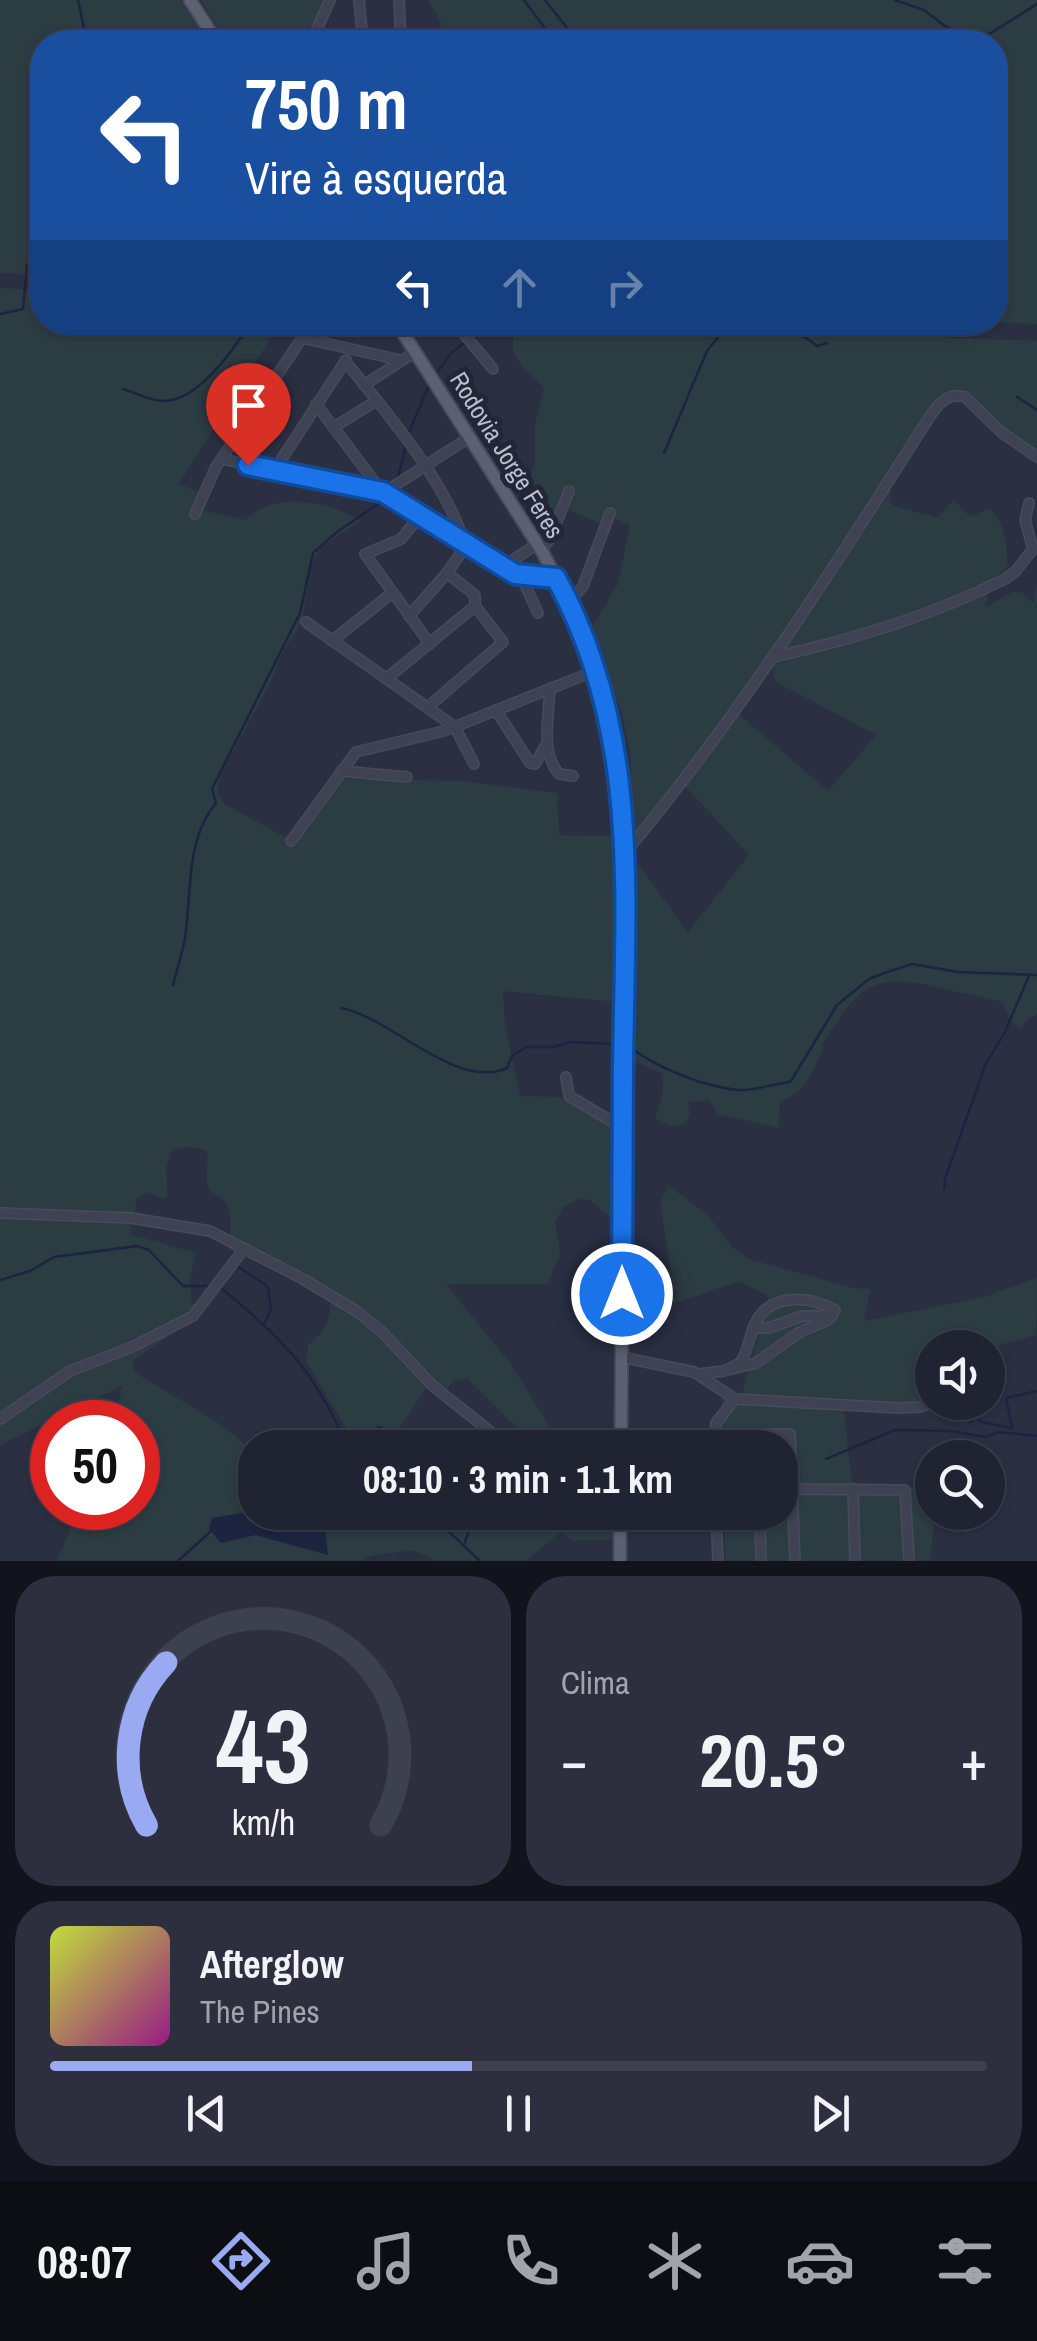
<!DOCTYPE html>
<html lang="pt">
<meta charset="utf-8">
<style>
body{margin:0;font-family:"Archivo Narrow",sans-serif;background:#2d2f3e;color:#f1f3f6;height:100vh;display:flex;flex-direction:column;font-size:38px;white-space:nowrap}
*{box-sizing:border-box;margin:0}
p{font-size:32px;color:#a2a4ac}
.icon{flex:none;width:55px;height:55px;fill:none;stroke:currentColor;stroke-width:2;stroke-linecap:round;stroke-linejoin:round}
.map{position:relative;height:1561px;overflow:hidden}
.sheet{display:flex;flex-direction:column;gap:15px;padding:15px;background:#12131c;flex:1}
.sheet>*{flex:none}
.banner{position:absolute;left:30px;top:30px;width:978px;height:305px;border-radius:40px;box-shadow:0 2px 8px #0004,0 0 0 2px #3d404d;background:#1a4fa0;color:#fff;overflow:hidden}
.buttons{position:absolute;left:915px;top:1330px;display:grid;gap:20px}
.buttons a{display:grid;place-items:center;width:90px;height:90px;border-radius:50%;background:#202332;box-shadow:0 2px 8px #0004,0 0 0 2px #3d404d;font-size:50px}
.speed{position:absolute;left:30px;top:1400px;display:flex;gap:20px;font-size:50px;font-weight:700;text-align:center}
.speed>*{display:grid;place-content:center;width:130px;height:130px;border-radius:50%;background:#202332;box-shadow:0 2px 8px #0004,0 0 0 2px #3d404d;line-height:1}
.speed .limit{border:15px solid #d22;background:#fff;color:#111}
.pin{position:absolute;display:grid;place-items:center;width:85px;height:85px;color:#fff;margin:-102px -42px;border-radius:50% 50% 50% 0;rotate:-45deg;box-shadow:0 0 10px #0007}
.pin .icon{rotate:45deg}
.me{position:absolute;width:110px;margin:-55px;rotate:0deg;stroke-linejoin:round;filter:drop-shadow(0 0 8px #0008)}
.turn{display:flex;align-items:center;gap:35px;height:210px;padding:0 50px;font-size:45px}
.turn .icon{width:130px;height:130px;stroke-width:2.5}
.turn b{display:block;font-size:70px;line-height:85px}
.lanes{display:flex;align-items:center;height:95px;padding:0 50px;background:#0003;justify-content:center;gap:50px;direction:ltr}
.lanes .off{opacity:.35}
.big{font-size:75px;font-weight:700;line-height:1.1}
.sheet .widget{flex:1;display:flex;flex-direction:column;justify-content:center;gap:15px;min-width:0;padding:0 35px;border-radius:40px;background:#2d2f3e}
.sheet .dial{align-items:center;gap:0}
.dial svg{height:260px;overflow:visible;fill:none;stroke:#3d404d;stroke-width:7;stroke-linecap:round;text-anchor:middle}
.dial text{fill:#f1f3f6;stroke:none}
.song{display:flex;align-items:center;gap:30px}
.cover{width:120px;height:120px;border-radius:15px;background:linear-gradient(135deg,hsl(70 70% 55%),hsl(310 70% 35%))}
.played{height:10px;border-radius:5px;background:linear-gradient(90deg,#9aaaf2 45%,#3d404d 45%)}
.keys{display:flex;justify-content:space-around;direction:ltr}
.heat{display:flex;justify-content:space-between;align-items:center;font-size:55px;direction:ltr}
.sheet .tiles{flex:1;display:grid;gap:15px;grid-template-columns:1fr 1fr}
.widget:last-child{grid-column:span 2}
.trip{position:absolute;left:238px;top:1430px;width:560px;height:100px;border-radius:40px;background:#202332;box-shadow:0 2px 8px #0004,0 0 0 2px #3d404d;font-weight:700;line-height:100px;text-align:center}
.menu{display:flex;height:160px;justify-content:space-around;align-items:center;background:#0d0e14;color:#a2a4ac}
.menu .icon{width:70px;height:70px}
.menu .active{color:#9aaaf2}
.menu b{font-size:45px;color:#f1f3f6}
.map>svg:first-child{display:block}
</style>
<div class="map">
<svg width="1037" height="1561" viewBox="0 0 1037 1561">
<rect width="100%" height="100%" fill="#2a2f42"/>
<!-- green -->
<g fill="#2c3c43" fill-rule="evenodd">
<polygon points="0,0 181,0 208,42 42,42 42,276 0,273"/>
<polygon points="201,0 328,0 311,42 226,42"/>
<polygon points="428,0 1037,0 1037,324 995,322 995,42 431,42 439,34 441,22"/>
<path d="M0 288 42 290V322L280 323 179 484 205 494 201 510 246 520C272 491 330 500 360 521L321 547 310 566 303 615 297 630 282 653 271 681 219 778 218 792 223 803 294 842 343 779 464 781 557 793 559 835 619 836 617 1002 503 991 505 1024 520 1096 558 1097 615 1124V1222L590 1200 579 1199 563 1207 555 1222 560 1254 548 1284H446L513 1367 562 1447H511L517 1440 511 1434 517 1428 468 1379 454 1380 443 1395 429 1384 399 1429 428 1447H352L349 1432 306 1362 308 1345 323 1331 330 1314V1296L228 1249C230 1235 234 1213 224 1201 218 1194 210 1194 207 1184 205 1173 209 1162 207 1151 196 1147 182 1145 171 1152L166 1169 167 1196 163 1199 146 1192 137 1199 130 1234 196 1253 189 1282 192 1303 202 1307 200 1314 193 1320 132 1361 134 1372 217 1422 246 1445 258 1447 255 1448V1512H247L221 1543 255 1535 275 1539 325 1525 318 1513 613 1512V1539L573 1541 561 1532 526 1561H436L413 1550 364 1557 363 1561H57L78 1508H138V1422H110L124 1385 0 1445Z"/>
<path d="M515 322 608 323 1037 341V460L960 392 948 399C929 424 879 474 892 505L937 518 954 500 970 517 990 508C1006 526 1006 542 1008 565L991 584 985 608 1014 591 1023 593 1033 603 1037 581V1014L1028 1019 1020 1029 1011 1020 1002 1002C981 996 960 993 940 988 869 970 857 990 821 1047L823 1049C813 1072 805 1093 780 1102L779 1128 718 1114 709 1100 688 1102 690 1112 686 1123 671 1127 655 1118 663 1091V1074L630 1059 633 1038 630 751 621 710 591 628 618 584 630 525 611 517 604 525 566 509 549 548 520 496 535 465V424L544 388C519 359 508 363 515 322ZM772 660 774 681 876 735 828 791 734 710ZM684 785 749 855 688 932 634 859 640 836Z"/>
<path d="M669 1186 707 1214 732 1247 749 1259 853 1288 870 1289 864 1321 984 1297 1037 1278 1036 1335 988 1348H932V1401C907 1421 867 1413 842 1397L852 1482 932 1489V1512L935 1513 930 1561H725L724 1513 780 1512V1448L723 1447 721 1398 742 1394 769 1296 739 1281 672 1304 671 1271 660 1203Z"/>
</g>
<!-- water -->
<polygon fill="#1d2440" points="247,1512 289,1515 318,1513 325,1525 328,1555 255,1535 221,1543 209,1529 212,1518"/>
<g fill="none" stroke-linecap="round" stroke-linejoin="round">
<!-- stream -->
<g stroke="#1d2440" stroke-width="2.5">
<polyline points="78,0 87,42"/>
<polyline points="524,0 555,42"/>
<polyline points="545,0 578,42"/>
<polyline points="895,0 924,10 945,26 972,40"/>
<polyline points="468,42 471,36 528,42"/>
<polyline points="966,42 991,33 1037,4"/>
<polyline points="0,314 23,309 27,265 42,257"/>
<path d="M553 322 708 329 713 326C747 342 788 318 817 346L827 343"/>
<polyline points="471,339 507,322"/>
<polyline points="436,374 451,353 464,343"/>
<path d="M123 389C135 393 149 400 162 401 198 402 234 349 251 322"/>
<polyline points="1017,397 1037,410"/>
<polyline points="407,437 429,385"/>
<polyline points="664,453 707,351 722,332"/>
<polyline points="397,481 406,445"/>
<path d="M173 985C177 969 182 954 185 938 192 893 185 840 216 803L212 789 300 613 313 553 337 532 384 500"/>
<path d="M341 1008C391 1017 456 1091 507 1068L512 1056 526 1047H554L569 1042 618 1044"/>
<path d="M630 1047C657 1068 704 1087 739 1090 755 1091 771 1084 786 1083L791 1081 837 1005 869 979 884 973 912 964 958 972 1037 975"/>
<polyline points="944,1189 945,1179 986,1063 1004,1034 1029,976"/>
<polyline points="239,1267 268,1287 271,1309 264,1324"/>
<polyline points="0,1280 30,1271 54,1257 137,1246 149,1250 183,1286 212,1286"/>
<path d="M220 1287C282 1338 316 1372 348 1448"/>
<polyline points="970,1422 977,1417 981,1422 1012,1428 1006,1398 1037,1391"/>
<polyline points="378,1427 429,1448"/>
<polyline points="826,1459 895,1430 952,1431 985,1437 999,1432 1037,1436"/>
<polyline points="428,1512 480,1561"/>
<polyline points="465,1542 475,1512"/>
<polyline points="178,1561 210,1532"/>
</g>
<defs>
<g id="minor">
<polyline points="359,0 363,42"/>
<polyline points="399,0 401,42"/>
<polyline points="311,42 330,0"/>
<polyline points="454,322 493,369"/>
<path d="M345 361C386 412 445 480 464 542"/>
<polyline points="364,385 415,352"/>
<polyline points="316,404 383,493 515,574 557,578"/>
<polyline points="334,427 376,401"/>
<polyline points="222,459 383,493 470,437"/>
<polyline points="274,471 346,360"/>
<polyline points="195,514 216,467 302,338 400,360"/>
<polyline points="420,516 401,539 365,554 430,644"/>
<polyline points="541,550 550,539 569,491"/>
<polyline points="503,567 537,544"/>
<polyline points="521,576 538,613"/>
<polyline points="569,602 583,586 610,513"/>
<polyline points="409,616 447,573"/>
<polyline points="306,622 455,727 474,764"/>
<polyline points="332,641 392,593"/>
<path d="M773 657C852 640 933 615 1005 579L1015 572 1033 549 1025 520 1029 503"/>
<polyline points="386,679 475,606"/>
<path d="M550 688C549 716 540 752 559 774L573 776"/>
<polyline points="428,707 503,642 475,606 475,595 447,573 467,544"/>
<polyline points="496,710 530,763 535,764 547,743"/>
<polyline points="341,771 407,777"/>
<polyline points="291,841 356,752 444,731 597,670"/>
<path d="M625 853C736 720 830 574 923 427 933 412 944 390 965 397L1001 432 1037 457"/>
<polyline points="566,1077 569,1096 623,1128"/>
<polyline points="0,1213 131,1218 210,1231 303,1279 358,1312 383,1333 433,1386 511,1448"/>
<polyline points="753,1328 769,1328 802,1316 832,1316"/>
<polyline points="621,1357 694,1372 735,1399 900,1408 921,1407 933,1402"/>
<path d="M699 1374 724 1371 740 1363C748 1352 749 1337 755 1324 769 1293 809 1295 835 1310L828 1320 800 1332 756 1363 724 1371"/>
<polyline points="0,1419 70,1371 132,1347 193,1316 243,1250"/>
<polyline points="714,1435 790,1434 795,1561"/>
<polyline points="714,1448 716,1423 735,1399"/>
<polyline points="780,1489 905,1490 909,1561"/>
<polyline points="853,1489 855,1561"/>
<polyline points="716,1512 718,1561"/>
<polyline points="760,1512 761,1561"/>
</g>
<g id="major">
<polyline points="190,0 217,42"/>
<polyline points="396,322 543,553 582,629 610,718 621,785 625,853 621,1448"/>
<polyline points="620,1561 620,1512"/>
</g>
</defs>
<!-- minor casing -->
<use href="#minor" stroke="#474b5b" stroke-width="12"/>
<!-- major casing -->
<use href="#major" stroke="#474b5b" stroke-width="15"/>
<!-- minor -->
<use href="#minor" stroke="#3e4252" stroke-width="9"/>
<!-- major -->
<use href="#major" stroke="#5c6172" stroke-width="11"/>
</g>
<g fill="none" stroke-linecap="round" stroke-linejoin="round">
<defs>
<path id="route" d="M248 465 383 492 515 574 556 578C641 733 625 896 623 1066 622 1142 622 1218 622 1294"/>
</defs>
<!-- route casing -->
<use href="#route" stroke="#114b97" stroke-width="25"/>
<!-- route -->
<use href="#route" stroke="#1a73e8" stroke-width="18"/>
</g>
<g text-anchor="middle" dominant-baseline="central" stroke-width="10" stroke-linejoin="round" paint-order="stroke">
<!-- street labels -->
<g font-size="25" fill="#bbbecc" stroke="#222738">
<text transform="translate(507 455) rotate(58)">Rodovia Jorge Feres</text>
</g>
</g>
</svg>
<div class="buttons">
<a><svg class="icon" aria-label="sound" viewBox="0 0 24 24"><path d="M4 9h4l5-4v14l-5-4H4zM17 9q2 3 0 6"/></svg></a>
<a><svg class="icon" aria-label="search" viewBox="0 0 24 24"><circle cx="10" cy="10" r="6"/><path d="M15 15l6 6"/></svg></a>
</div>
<div class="speed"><div class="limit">50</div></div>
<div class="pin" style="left:248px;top:465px;background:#d93025"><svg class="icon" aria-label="arrive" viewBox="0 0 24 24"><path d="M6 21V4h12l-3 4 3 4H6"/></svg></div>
<svg class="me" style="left:622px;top:1294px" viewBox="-20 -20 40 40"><circle r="17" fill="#1a73e8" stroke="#fff" stroke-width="3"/><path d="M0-11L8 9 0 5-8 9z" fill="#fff"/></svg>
<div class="trip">08:10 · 3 min · 1.1 km</div>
<div class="banner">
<div class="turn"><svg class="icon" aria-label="left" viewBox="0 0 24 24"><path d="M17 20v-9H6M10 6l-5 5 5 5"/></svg><div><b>750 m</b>Vire à esquerda</div></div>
<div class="lanes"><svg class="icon" aria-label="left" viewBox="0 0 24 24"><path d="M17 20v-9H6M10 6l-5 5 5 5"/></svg><svg class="icon off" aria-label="ahead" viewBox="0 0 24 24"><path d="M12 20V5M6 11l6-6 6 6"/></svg><svg class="icon off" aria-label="right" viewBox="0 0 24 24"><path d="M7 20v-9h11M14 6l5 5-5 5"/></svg></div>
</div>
</div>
<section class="sheet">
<div class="tiles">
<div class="widget dial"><svg viewBox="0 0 100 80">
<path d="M14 69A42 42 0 1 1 86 69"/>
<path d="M14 69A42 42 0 0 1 20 19" stroke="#9aaaf2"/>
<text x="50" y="56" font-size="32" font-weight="700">43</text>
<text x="50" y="72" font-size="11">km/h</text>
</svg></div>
<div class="widget"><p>Clima</p>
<div class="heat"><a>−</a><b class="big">20.5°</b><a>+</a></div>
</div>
<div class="widget">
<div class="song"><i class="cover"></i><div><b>Afterglow</b><p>The Pines</p></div></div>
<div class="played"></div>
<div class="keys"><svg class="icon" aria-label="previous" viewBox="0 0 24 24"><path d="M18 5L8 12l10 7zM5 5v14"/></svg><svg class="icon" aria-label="pause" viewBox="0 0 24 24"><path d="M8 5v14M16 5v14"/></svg><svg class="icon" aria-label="next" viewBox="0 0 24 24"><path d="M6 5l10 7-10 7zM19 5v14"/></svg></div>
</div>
</div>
</section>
<nav class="menu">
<b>08:07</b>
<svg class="icon active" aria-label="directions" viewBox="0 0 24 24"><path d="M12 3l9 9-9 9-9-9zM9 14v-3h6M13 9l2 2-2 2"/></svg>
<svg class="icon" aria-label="music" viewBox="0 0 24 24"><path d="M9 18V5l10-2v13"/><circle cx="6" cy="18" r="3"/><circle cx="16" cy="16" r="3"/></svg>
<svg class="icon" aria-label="phone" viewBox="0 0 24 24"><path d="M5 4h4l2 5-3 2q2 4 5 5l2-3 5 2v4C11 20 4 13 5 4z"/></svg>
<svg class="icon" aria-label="climate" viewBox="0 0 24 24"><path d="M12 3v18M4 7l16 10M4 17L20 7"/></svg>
<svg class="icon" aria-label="car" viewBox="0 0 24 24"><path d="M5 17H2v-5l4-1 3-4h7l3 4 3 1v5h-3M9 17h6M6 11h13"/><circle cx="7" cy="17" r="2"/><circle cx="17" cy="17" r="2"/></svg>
<svg class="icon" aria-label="filters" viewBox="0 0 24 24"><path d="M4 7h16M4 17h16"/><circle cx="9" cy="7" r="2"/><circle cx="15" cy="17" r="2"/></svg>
</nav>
